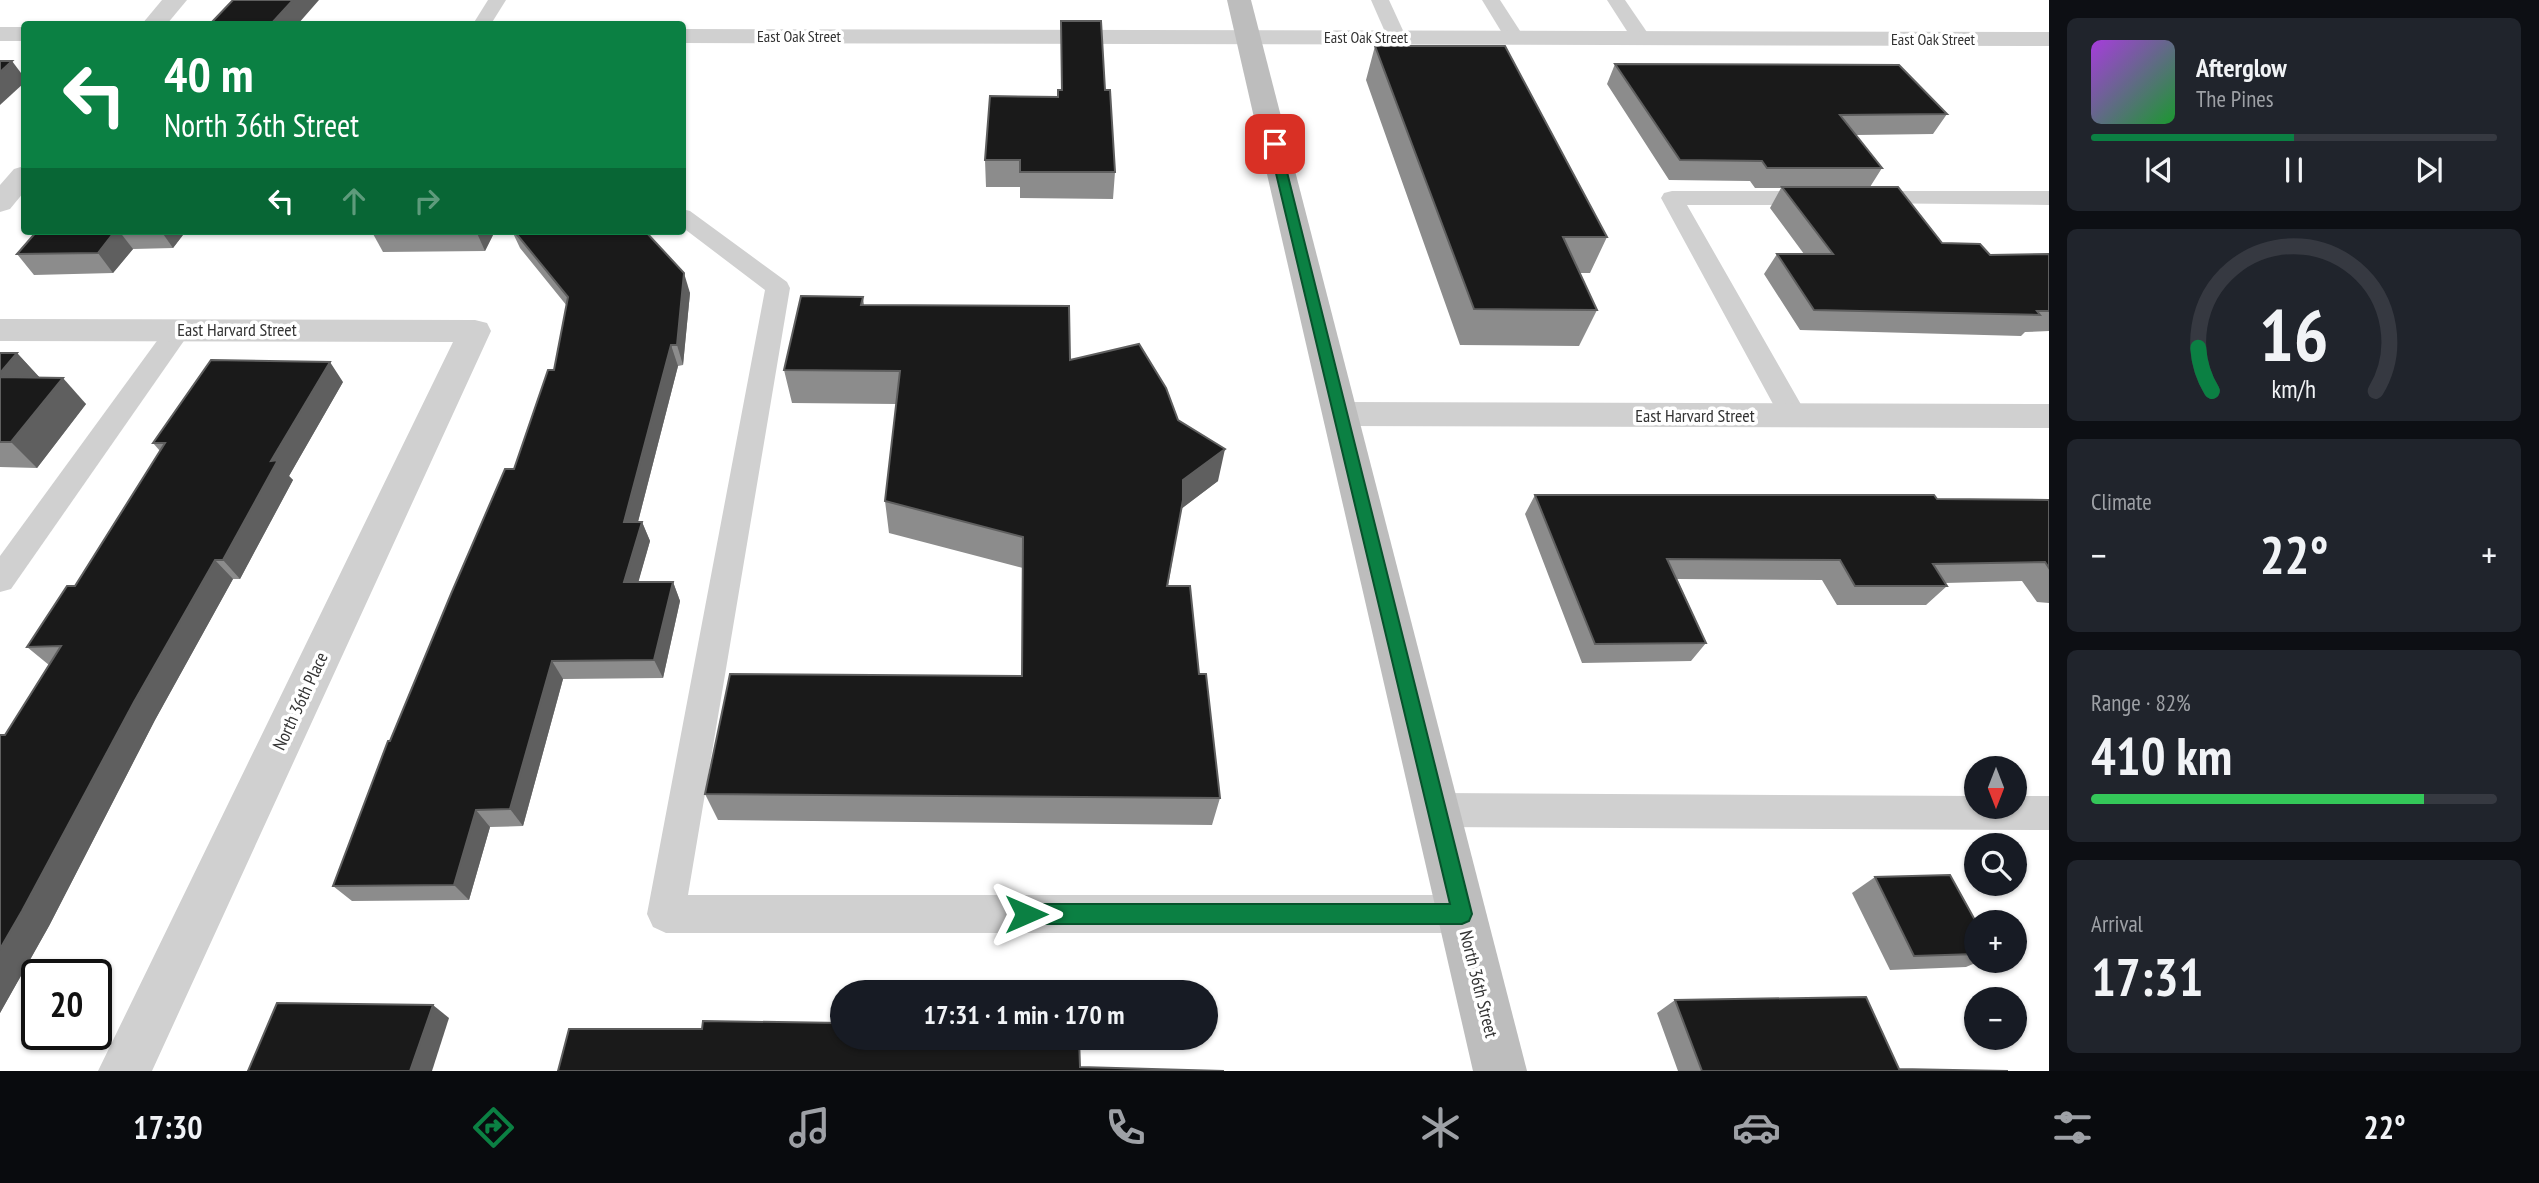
<!DOCTYPE html>
<meta charset="utf-8">
<style>
body{margin:0;font-family:"PT Sans Narrow",sans-serif;background:#20242c;color:#f1f3f6;height:100vh;display:flex;flex-direction:column;font-size:26px;white-space:nowrap}
*{box-sizing:border-box;margin:0}
p{font-size:23px;color:#9ea1a6}
.icon{flex:none;width:38px;height:38px;fill:none;stroke:currentColor;stroke-width:2;stroke-linecap:round;stroke-linejoin:round}
.map{position:relative;flex:1;overflow:hidden}
.details{display:flex;flex-direction:column;gap:18px;padding:18px;background:#0d0f14;width:490px}
.details>*{flex:none}
.top-card{position:absolute;left:21px;top:21px;width:665px;height:214px;border-radius:7px;box-shadow:0 2px 5px #0004;background:#0b8043;color:#fff;overflow:hidden}
.needle{width:46px;rotate:180deg}
.fabs{position:absolute;left:1964px;top:756px;display:grid;gap:14px}
.fabs a{display:grid;place-items:center;width:63px;height:63px;border-radius:50%;background:#171b24;box-shadow:0 2px 5px #0004;font-size:35px}
.speed{position:absolute;left:21px;top:959px;display:flex;gap:14px;font-size:35px;font-weight:700;text-align:center}
.speed>*{display:grid;place-content:center;width:91px;height:91px;border-radius:50%;background:#171b24;box-shadow:0 2px 5px #0004;line-height:1}
.speed .limit{border:4px solid #111;border-radius:10px;background:#fff;color:#111}
.pin{position:absolute;display:grid;place-items:center;width:60px;height:60px;color:#fff;margin:-30px;border-radius:14px;box-shadow:0 4px 10px #0006}
.me{position:absolute;width:77px;margin:-38px;rotate:90deg;stroke-linejoin:round;filter:drop-shadow(0 0 5px #0008)}
.turn{display:flex;align-items:center;gap:24px;height:147px;padding:0 28px;font-size:32px}
.turn .icon{width:91px;height:91px;stroke-width:2.5}
.turn b{display:block;font-size:49px;line-height:60px}
.lanes{display:flex;align-items:center;height:66px;padding:0 28px;background:#0003;justify-content:center;gap:35px;direction:ltr}
.lanes .off{opacity:.35}
.big{font-size:52px;font-weight:600;line-height:1.1}
.details .card{flex:1;display:flex;flex-direction:column;justify-content:center;gap:10px;min-width:0;padding:0 24px;border-radius:10px;background:#20242c}
.details .dial{align-items:center;gap:0}
.dial svg{height:182px;overflow:visible;fill:none;stroke:#363941;stroke-width:7;stroke-linecap:round;text-anchor:middle}
.dial text{fill:#f1f3f6;stroke:none}
.song{display:flex;align-items:center;gap:21px}
.cover{width:84px;height:84px;border-radius:10px;background:linear-gradient(135deg,hsl(280 70% 55%),hsl(130 70% 35%))}
.played{height:7px;border-radius:4px;background:linear-gradient(90deg,#0b8043 50%,#363941 50%)}
.keys{display:flex;justify-content:space-around;direction:ltr}
.heat{display:flex;justify-content:space-between;align-items:center;font-size:38px;direction:ltr}
.charge{height:10px;border-radius:5px;background:linear-gradient(90deg,#34c759 82%,#363941 0)}
.trip{position:absolute;left:830px;top:980px;width:388px;height:70px;border-radius:35px;background:#171b24;box-shadow:0 2px 5px #0004;font-weight:600;line-height:70px;text-align:center}
.menu{display:flex;height:112px;justify-content:space-around;align-items:center;background:#090b0e;color:#9ea1a6}
.menu .icon{width:49px;height:49px}
.menu .selected{color:#0b8043}
.menu b{font-size:32px;color:#f1f3f6}
main{display:flex;flex:1;min-height:0}
.map>svg:first-child{display:block}
</style>
<main>
<div class="map">
<svg width="2049" height="1071" viewBox="0 0 2049 1071">
<rect width="100%" height="100%" fill="#fff"/>
<g fill="none" stroke-linecap="round" stroke-linejoin="round">
<!-- service -->
<g fill="#d0d0d0" fill-rule="evenodd">
<polygon points="488,0 506,0 491,24 473,24"/>
<polygon points="1371,0 1389,0 1406,37 1403,41 1389,41"/>
<polygon points="1482,0 1500,0 1524,37 1521,41 1507,41"/>
<polygon points="1607,0 1625,0 1651,38 1648,42 1634,42"/>
<polygon points="1672,191 1815,191 1823,193 1826,198 1823,203 1815,205 1687,205 1807,415 1803,422 1793,425 1783,422 1779,415 1661,198 1664,193"/>
<polygon points="1865,191 2049,191 2049,205 1857,203 1854,198 1857,193"/>
<polygon points="682,209 690,211 787,282 790,288 688,895 1462,895 1475,901 1481,914 1475,927 1462,933 666,933 653,927 647,914 765,290 682,227"/>
<polygon points="179,321 188,323 192,329 188,335 11,589 0,592 0,556 170,323"/>
<polygon points="1437,793 1976,796 1976,807 2014,807 2014,796 2049,796 2049,830 1437,827 1424,822 1419,810 1424,798"/>
</g>
<!-- minor -->
<g fill="#d0d0d0" fill-rule="evenodd">
<polygon points="162,0 187,0 167,24 142,24"/>
<polygon points="24,166 24,192 10,209 0,212 0,185 14,169"/>
<polygon points="0,319 475,320 487,323 491,331 152,1071 98,1071 453,342 0,341"/>
<polygon points="1341,402 2049,404 2049,428 1341,426 1329,423 1323,414 1329,405"/>
</g>
<!-- tertiary -->
<g fill="#d0d0d0" fill-rule="evenodd">
<rect x="0" y="27" width="24" height="14"/>
<polygon points="682,29 2049,32 2049,46 682,43"/>
</g>
<!-- secondary -->
<polygon fill="#bdbdbd" fill-rule="evenodd" points="1227,0 1251,0 1527,1071 1473,1071"/>
</g>
<!-- wall -->
<g fill="#8c8c8c">
<polygon points="1061,21 1105,90 1115,172 1113,199 1020,198 1020,187 986,187 985,160 1058,97 1061,90"/>
<polygon points="1375,46 1607,237 1590,273 1580,273 1597,310 1579,346 1460,345 1366,80"/>
<polygon points="1615,64 1947,114 1933,134 1856,135 1882,168 1870,187 1942,243 1990,255 2049,254 2049,331 2025,332 2021,336 1800,330 1764,274 1777,254 1804,254 1770,208 1781,188 1755,188 1750,181 1669,180 1607,84"/>
<polygon points="37,231 186,231 173,248 133,249 113,273 34,275 17,254"/>
<polygon points="495,231 485,251 383,252 372,232"/>
<polygon points="512,231 645,231 690,293 683,365 678,366 638,522 642,522 650,541 638,582 673,582 680,601 663,678 563,679 523,826 490,827 469,900 352,901 333,886 390,741 514,469 554,370 567,306 520,248"/>
<polygon points="863,297 864,305 1070,360 1178,420 1218,481 1181,509 1168,586 1199,674 1220,798 1212,825 718,820 705,794 1022,676 1023,568 889,533 885,501 896,404 792,403 784,370"/>
<polygon points="0,353 17,353 40,378 86,404 37,468 0,467"/>
<polygon points="343,382 289,476 293,480 240,579 233,579 155,720 49,926 0,1013 0,735 5,735 49,665 27,647 75,586 160,451 153,443"/>
<polygon points="1535,495 2049,500 2049,603 2037,602 2022,581 1945,583 1947,586 1926,605 1837,605 1822,580 1677,579 1706,643 1691,661 1582,663 1525,514"/>
<polygon points="1875,877 1976,922 1976,961 1980,961 1966,967 1890,970 1852,893"/>
<polygon points="1675,1000 1899,1069 2008,1071 1678,1071 1657,1013"/>
</g>
<!-- shaded-wall -->
<g fill="#5f5f5f">
<polygon points="293,0 319,0 298,24 271,24"/>
<polygon points="12,61 24,77 24,83 0,105 0,72"/>
<polygon points="115,231 119,231 133,249 113,273 98,253"/>
<polygon points="161,231 186,231 173,248"/>
<polygon points="476,231 495,231 485,251"/>
<polygon points="684,273 690,293 683,365 677,345"/>
<polygon points="671,345 678,366 633,541 624,522"/>
<polygon points="17,353 41,379 0,381 0,373"/>
<polygon points="330,362 343,382 289,476 293,480 240,579 223,560 271,461"/>
<polygon points="63,378 86,404 37,468 11,442"/>
<polygon points="1225,449 1218,481 1181,509 1183,480"/>
<polygon points="642,522 650,541 633,601 624,582"/>
<polygon points="215,560 233,579 155,720 49,926 0,1013 0,949 134,702"/>
<polygon points="673,582 680,601 663,678 654,660"/>
<polygon points="552,661 563,679 523,826 510,809"/>
<polygon points="476,810 490,827 469,900 454,885"/>
<polygon points="433,1005 449,1018 432,1071 410,1071"/>
</g>
<!-- building -->
<g fill="#1a1a1a" stroke="#5f5f5f" stroke-width="2">
<polygon points="233,0 293,0 271,24 210,24"/>
<polygon points="1061,21 1101,21 1105,90 1110,90 1115,172 1020,172 1020,160 985,160 990,96 1058,97 1058,90 1062,90"/>
<polygon points="1375,46 1505,46 1607,237 1563,237 1597,310 1474,309"/>
<polygon points="0,61 12,61 0,72"/>
<polygon points="1615,64 1899,65 1947,114 1840,115 1882,168 1767,168 1762,161 1680,160"/>
<polygon points="1782,187 1898,187 1942,243 1980,244 1990,255 2049,254 2049,311 2037,311 2040,315 1814,310 1777,254 1833,254"/>
<polygon points="37,231 115,231 98,253 17,254"/>
<polygon points="373,231 442,231 372,232"/>
<polygon points="514,231 645,231 684,273 677,345 671,345 624,522 642,522 624,582 673,582 654,660 552,661 510,809 476,810 454,885 333,886 388,741 390,741 451,594 505,469 514,469 548,370 554,370 568,297"/>
<polygon points="801,296 863,297 861,305 1069,306 1070,360 1139,344 1166,388 1178,420 1225,449 1183,480 1183,500 1167,586 1190,586 1199,674 1206,674 1220,798 705,794 730,674 1022,676 1023,537 885,501 900,371 784,370"/>
<polygon points="0,353 17,353 0,373"/>
<polygon points="211,360 330,362 271,461 278,460 223,560 215,560 134,702 22,911 0,949 0,735 5,735 61,646 27,647 67,586 75,586 165,443 153,443"/>
<polygon points="0,377 63,378 11,442 0,442"/>
<polygon points="1535,495 1934,495 1937,499 2049,500 2049,568 2045,562 1933,564 1947,586 1855,586 1840,560 1667,559 1706,643 1595,644"/>
<polygon points="1950,875 1976,922 1976,954 1914,956 1875,877"/>
<polygon points="1866,997 1899,1069 2008,1071 1702,1071 1675,1000"/>
<polygon points="277,1003 433,1005 410,1071 248,1071"/>
<polygon points="703,1021 842,1023 842,1038 1079,1038 1080,1067 1224,1071 558,1071 569,1029 702,1029"/>
</g>
<!-- route -->
<polygon fill="#0b8043" stroke="#07532c" stroke-width="2" points="1271,141 1280,144 1472,914 1469,921 1462,924 1026,924 1019,921 1016,914 1019,907 1026,904 1450,904 1269,144"/>
<g text-anchor="middle" dominant-baseline="central" stroke-width="7" stroke-linejoin="round" paint-order="stroke">
<!-- far-street labels -->
<g font-size="16" fill="#333" stroke="#fff">
<text x="799" y="36">East Oak Street</text>
<text x="1366" y="37">East Oak Street</text>
<text x="1933" y="39">East Oak Street</text>
</g>
<!-- street labels -->
<g font-size="18" fill="#333" stroke="#fff">
<text x="237" y="329">East Harvard Street</text>
<text x="1695" y="415">East Harvard Street</text>
<text transform="translate(300 701) rotate(-65)">North 36th Place</text>
<text transform="translate(1479 984) rotate(76)">North 36th Street</text>
</g>
</g>
</svg>
<div class="fabs">
<a><svg class="needle" viewBox="-14 -14 28 28"><path d="M0-13l5 13h-10z" fill="#e53935"/><path d="M0 13l5-13h-10z" fill="#9ea1a6"/></svg></a>
<a><svg class="icon" aria-label="search" viewBox="0 0 24 24"><circle cx="10" cy="10" r="6"/><path d="M15 15l6 6"/></svg></a>
<a>+</a>
<a>−</a>
</div>
<div class="speed"><div class="limit">20</div></div>
<div class="pin" style="left:1275px;top:144px;background:#d93025"><svg class="icon" aria-label="arrive" viewBox="0 0 24 24"><path d="M6 21V4h12l-3 4 3 4H6"/></svg></div>
<svg class="me" style="left:1026px;top:914px" viewBox="-20 -20 40 40"><path d="M0-17L14 15 0 8-14 15z" fill="#0b8043" stroke="#fff" stroke-width="4"/></svg>
<div class="trip">17:31 · 1 min · 170 m</div>
<div class="top-card">
<div class="turn"><svg class="icon" aria-label="left" viewBox="0 0 24 24"><path d="M17 20v-9H6M10 6l-5 5 5 5"/></svg><div><b>40 m</b>North 36th Street</div></div>
<div class="lanes"><svg class="icon" aria-label="left" viewBox="0 0 24 24"><path d="M17 20v-9H6M10 6l-5 5 5 5"/></svg><svg class="icon off" aria-label="ahead" viewBox="0 0 24 24"><path d="M12 20V5M6 11l6-6 6 6"/></svg><svg class="icon off" aria-label="right" viewBox="0 0 24 24"><path d="M7 20v-9h11M14 6l5 5-5 5"/></svg></div>
</div>
</div>
<section class="details">
<div class="card">
<div class="song"><i class="cover"></i><div><b>Afterglow</b><p>The Pines</p></div></div>
<div class="played"></div>
<div class="keys"><svg class="icon" aria-label="previous" viewBox="0 0 24 24"><path d="M18 5L8 12l10 7zM5 5v14"/></svg><svg class="icon" aria-label="pause" viewBox="0 0 24 24"><path d="M8 5v14M16 5v14"/></svg><svg class="icon" aria-label="next" viewBox="0 0 24 24"><path d="M6 5l10 7-10 7zM19 5v14"/></svg></div>
</div>
<div class="card dial"><svg viewBox="0 0 100 80">
<path d="M14 69A42 42 0 1 1 86 69"/>
<path d="M14 69A42 42 0 0 1 8 50" stroke="#0b8043"/>
<text x="50" y="56" font-size="32" font-weight="700">16</text>
<text x="50" y="72" font-size="11">km/h</text>
</svg></div>
<div class="card"><p>Climate</p>
<div class="heat"><a>−</a><b class="big">22°</b><a>+</a></div>
</div>
<div class="card"><p>Range · 82%</p><b class="big">410 km</b><div class="charge"></div></div>
<div class="card"><p>Arrival</p><b class="big">17:31</b></div>
</section>
</main>
<nav class="menu">
<b>17:30</b>
<svg class="icon selected" aria-label="directions" viewBox="0 0 24 24"><path d="M12 3l9 9-9 9-9-9zM9 14v-3h6M13 9l2 2-2 2"/></svg>
<svg class="icon" aria-label="music" viewBox="0 0 24 24"><path d="M9 18V5l10-2v13"/><circle cx="6" cy="18" r="3"/><circle cx="16" cy="16" r="3"/></svg>
<svg class="icon" aria-label="phone" viewBox="0 0 24 24"><path d="M5 4h4l2 5-3 2q2 4 5 5l2-3 5 2v4C11 20 4 13 5 4z"/></svg>
<svg class="icon" aria-label="climate" viewBox="0 0 24 24"><path d="M12 3v18M4 7l16 10M4 17L20 7"/></svg>
<svg class="icon" aria-label="car" viewBox="0 0 24 24"><path d="M5 17H2v-5l4-1 3-4h7l3 4 3 1v5h-3M9 17h6M6 11h13"/><circle cx="7" cy="17" r="2"/><circle cx="17" cy="17" r="2"/></svg>
<svg class="icon" aria-label="filters" viewBox="0 0 24 24"><path d="M4 7h16M4 17h16"/><circle cx="9" cy="7" r="2"/><circle cx="15" cy="17" r="2"/></svg>
<b>22°</b>
</nav>
